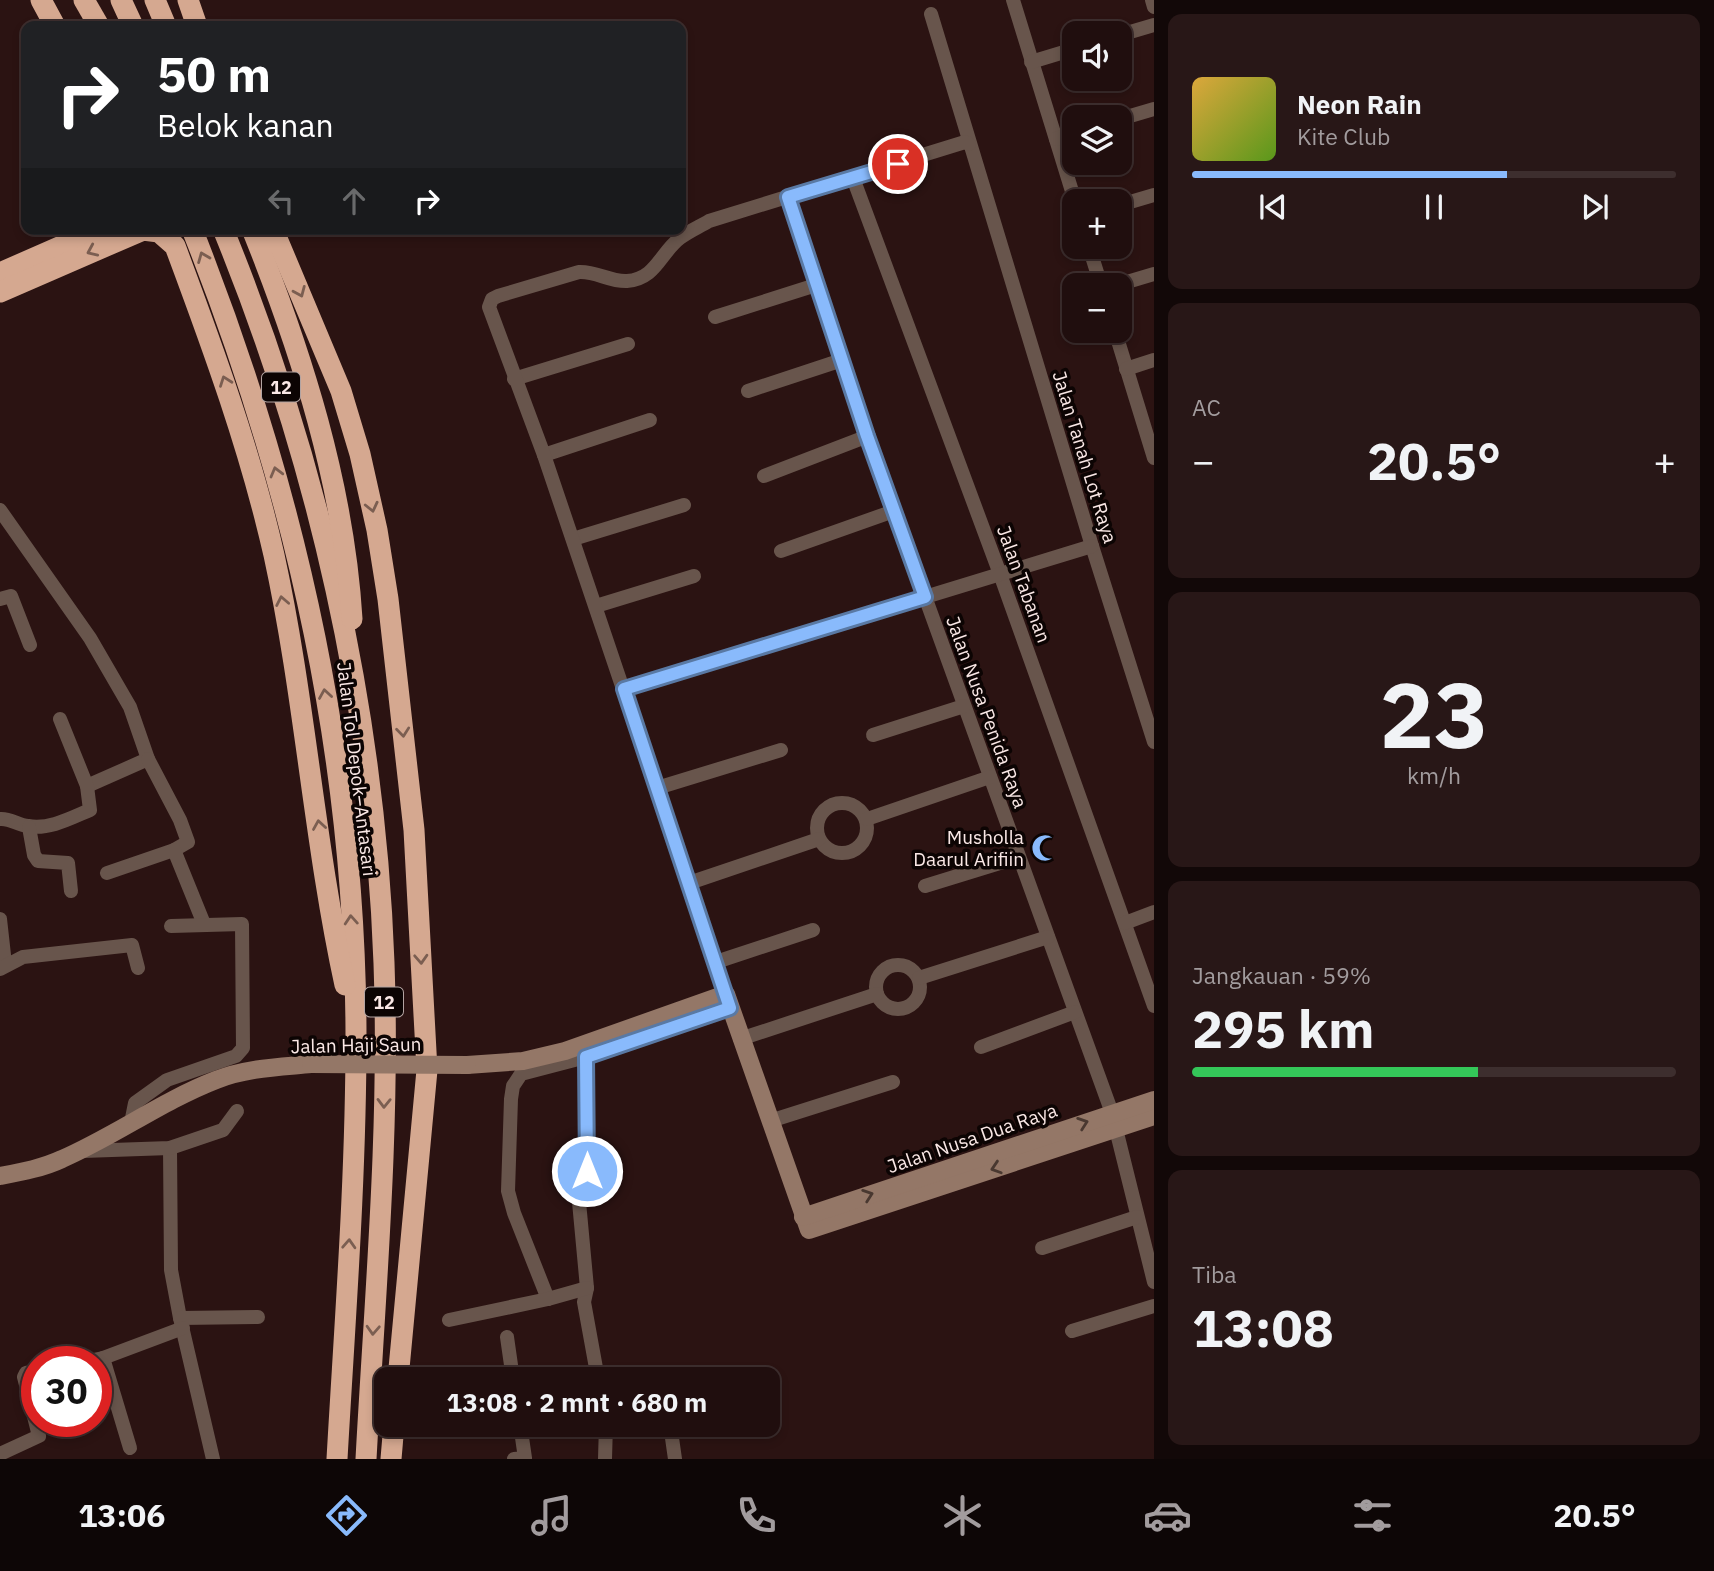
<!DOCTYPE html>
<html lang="id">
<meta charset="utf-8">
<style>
body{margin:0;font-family:"IBM Plex Sans",sans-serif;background:#281717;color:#f1f3f6;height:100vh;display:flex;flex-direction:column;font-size:26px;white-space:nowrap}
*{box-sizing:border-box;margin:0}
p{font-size:23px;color:#a29c9e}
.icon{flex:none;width:38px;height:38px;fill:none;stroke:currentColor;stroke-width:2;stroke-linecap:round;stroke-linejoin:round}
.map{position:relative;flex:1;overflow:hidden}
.side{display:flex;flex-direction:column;gap:14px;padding:14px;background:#120808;width:560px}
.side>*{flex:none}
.hud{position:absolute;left:21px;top:21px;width:665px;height:214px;border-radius:14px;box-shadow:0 4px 10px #0003,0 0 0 2px #3d2e2e;background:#202124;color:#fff;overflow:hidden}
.controls{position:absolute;left:1062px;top:21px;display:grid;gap:14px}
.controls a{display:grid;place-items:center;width:70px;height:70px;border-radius:14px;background:#200e0e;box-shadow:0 4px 10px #0003,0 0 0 2px #3d2e2e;font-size:35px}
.speed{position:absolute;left:21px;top:1346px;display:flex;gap:14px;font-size:35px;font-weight:700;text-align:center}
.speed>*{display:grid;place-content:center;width:91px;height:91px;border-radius:50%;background:#200e0e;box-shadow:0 4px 10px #0003,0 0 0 2px #3d2e2e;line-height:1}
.speed .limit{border:10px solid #d22;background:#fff;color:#111}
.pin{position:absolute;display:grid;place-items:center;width:60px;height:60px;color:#fff;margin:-30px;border:4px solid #fff;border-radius:50%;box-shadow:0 2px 7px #0007}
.me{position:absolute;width:77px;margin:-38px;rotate:0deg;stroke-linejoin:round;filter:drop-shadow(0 0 5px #0008)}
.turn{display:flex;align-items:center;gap:24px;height:147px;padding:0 21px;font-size:32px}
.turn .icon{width:91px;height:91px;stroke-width:2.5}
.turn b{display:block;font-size:49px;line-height:60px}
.lanes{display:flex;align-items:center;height:66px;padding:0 21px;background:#0003;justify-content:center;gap:35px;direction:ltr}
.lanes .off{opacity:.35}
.big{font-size:52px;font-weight:800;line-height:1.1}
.side .widget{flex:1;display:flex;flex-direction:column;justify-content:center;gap:10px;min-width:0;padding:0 24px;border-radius:14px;background:#281717}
.side .dial{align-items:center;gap:0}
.dial b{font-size:91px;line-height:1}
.song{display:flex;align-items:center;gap:21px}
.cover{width:84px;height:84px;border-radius:10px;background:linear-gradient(135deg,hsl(40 70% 55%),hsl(90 70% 35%))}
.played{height:7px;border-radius:4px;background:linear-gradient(90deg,#89bafc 65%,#3d2e2e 65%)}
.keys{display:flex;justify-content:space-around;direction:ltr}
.heat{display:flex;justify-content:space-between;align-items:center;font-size:38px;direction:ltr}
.charge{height:10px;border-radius:5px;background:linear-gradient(90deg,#34c759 59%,#3d2e2e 0)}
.trip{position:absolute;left:374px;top:1367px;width:406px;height:70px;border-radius:14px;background:#200e0e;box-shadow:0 4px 10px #0003,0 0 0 2px #3d2e2e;font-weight:800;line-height:70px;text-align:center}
.menu{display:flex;height:112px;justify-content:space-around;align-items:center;background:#0d0606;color:#a29c9e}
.menu .icon{width:49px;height:49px}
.menu .active{color:#89bafc}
.menu b{font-size:32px;color:#f1f3f6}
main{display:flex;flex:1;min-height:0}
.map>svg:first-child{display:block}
</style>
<main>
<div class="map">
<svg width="1154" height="1459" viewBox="0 0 1154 1459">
<rect width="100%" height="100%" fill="#2b1312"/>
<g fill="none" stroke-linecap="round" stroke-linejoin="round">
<!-- street -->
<g stroke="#68554c" stroke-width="14">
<polyline points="1013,0 1075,201"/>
<polyline points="1152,0 1154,7"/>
<polyline points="931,14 1092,546 1154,742"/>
<polyline points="1120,35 1154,25"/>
<polyline points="1031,62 1074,49"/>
<polyline points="1120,119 1154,109"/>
<polyline points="1056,139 1074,133"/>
<polyline points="853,178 1000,574 1154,1006"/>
<polyline points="787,197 894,511 1112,1113 1154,1282"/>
<polyline points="1120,205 1154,195"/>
<polyline points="1089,247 1101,285"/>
<polyline points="1117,285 1154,274"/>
<polyline points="715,317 816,285"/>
<polyline points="1115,331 1154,458"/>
<polyline points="1126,369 1154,360"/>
<polyline points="514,379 628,344"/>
<polyline points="748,391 842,360"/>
<polyline points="544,455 650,420"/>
<polyline points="764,476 868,436"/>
<polyline points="0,510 90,638 130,707 148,759 87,786"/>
<polyline points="573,539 684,505"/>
<polyline points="781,551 894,511"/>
<polyline points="0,599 11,596 30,645"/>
<polyline points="596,606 694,576"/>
<polyline points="624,689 1092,546"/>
<polyline points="873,735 964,706"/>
<polyline points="148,759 180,820 188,842 174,850"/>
<polyline points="657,788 781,750"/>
<circle cx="842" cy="828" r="25"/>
<path d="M0 819C10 818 18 825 28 826 49 830 71 818 90 810L87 786 60 719"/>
<polyline points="867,819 990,777"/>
<polyline points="29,827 34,855 38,861 68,863 71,891"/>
<polyline points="107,873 174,850 204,924"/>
<polyline points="689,883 819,839"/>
<polyline points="925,886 1019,857"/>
<polyline points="0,919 5,964"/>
<polyline points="1125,923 1154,912"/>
<polyline points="716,962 813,930"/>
<circle cx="898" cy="987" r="22"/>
<polyline points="0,969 23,957 132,945 138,968"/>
<polyline points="919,978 1048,937"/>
<path d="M726 994 544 455 489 307 492 299 498 296 579 272C596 271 610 282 627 281 656 279 660 253 680 238 689 231 699 227 709 221L965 142 969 144"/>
<polyline points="740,1039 877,994"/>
<polyline points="981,1047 1075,1012"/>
<polyline points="586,1057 587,1171 578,1191 587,1288 584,1302 598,1379"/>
<polyline points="770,1121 893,1082"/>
<polyline points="131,1123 135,1103 167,1080 236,1056 243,1048 242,924 171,926"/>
<polyline points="170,1148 171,1270 180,1318 213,1459"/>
<polyline points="83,1151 170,1148 223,1130 237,1111"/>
<polyline points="1042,1248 1137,1217"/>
<polyline points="548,1299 514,1213 508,1191 511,1099 513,1086 521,1074 586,1057 730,1008"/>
<polyline points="180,1318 258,1317"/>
<polyline points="449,1320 548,1299 587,1288"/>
<polyline points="1072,1331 1154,1306"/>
<polyline points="507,1337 513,1379"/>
<polyline points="103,1358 130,1448"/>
<polyline points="84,1362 103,1358 183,1328"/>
<polyline points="670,1424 675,1459"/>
<polyline points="0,1454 39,1436 24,1377 26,1373 37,1371"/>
<polyline points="514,1459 525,1458 520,1424"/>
<polyline points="605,1459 606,1424"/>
</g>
<!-- secondary -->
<g stroke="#947767" stroke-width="18">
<polyline points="467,1065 523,1061 565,1051 726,994 809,1230 1154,1116"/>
<path d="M0 1176C21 1172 43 1168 62 1159 115 1136 162 1101 216 1080 245 1068 280 1067 311 1064"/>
<polyline points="803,1217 1154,1100"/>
</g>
<!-- highway -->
<g stroke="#d5a890" stroke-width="21">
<polyline points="41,0 55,26"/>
<polyline points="84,0 99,26"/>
<polyline points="121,0 133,26"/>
<polyline points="155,0 166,26"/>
<polyline points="188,0 197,26"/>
<path d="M192 229C295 488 356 758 356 1038 356 1178 345 1319 337 1459"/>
<path d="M223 229C318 461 375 712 384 963 390 1128 375 1294 366 1459"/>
<path d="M252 229C302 353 344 486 352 619"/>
<polyline points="273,229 341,391 360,454 377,530 388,599 414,830 427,1070 398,1379"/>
<polyline points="0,273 100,229"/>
<path d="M0 292 143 230 159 232 175 246C213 348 250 449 274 555 305 697 314 843 345 985"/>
<polyline points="391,1459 394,1424"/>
</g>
<!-- secondary-bridge -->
<polyline stroke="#947767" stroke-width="18" points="311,1064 467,1065"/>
</g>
<!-- one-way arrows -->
<defs><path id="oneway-chevron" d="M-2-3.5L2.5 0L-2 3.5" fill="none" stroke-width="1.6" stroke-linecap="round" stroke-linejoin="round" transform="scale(1.75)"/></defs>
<g stroke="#7b5e51">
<use href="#oneway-chevron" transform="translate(92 251) rotate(156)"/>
<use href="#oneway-chevron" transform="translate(203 257) rotate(-112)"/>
<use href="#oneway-chevron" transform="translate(300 292) rotate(67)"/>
<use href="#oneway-chevron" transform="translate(225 381) rotate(-110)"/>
<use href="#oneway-chevron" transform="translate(276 472) rotate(-105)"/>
<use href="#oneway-chevron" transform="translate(372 507) rotate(77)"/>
<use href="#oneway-chevron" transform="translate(282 601) rotate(-101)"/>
<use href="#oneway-chevron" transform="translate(325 694) rotate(-99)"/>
<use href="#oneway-chevron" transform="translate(403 732) rotate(84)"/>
<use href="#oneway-chevron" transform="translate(319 825) rotate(-99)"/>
<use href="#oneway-chevron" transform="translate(351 920) rotate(-94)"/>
<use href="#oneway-chevron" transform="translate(421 959) rotate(87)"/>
<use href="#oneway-chevron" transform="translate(384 1103) rotate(91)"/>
<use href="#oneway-chevron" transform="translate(349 1244) rotate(-87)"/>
<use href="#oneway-chevron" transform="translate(373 1330) rotate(93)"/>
</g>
<g stroke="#493830">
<use href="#oneway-chevron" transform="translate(1083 1123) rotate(-19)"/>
<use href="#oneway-chevron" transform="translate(996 1168) rotate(162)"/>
<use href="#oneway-chevron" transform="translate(868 1195) rotate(-19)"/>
</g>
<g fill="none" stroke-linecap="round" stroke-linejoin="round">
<defs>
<polyline id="route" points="587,1171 586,1057 730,1008 624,689 925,597 867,436 788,197 898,164"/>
</defs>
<!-- route casing -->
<use href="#route" stroke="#5979a4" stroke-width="18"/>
<!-- route -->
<use href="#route" stroke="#89bafc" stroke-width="12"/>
</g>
<!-- icons -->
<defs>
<symbol id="mosque-bare" viewBox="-9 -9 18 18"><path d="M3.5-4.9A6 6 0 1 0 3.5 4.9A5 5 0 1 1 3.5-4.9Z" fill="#89bafc" stroke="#0c0403" stroke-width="2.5" paint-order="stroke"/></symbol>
</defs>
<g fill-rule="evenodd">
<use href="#mosque-bare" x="1026" y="829" width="38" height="38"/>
</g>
<g text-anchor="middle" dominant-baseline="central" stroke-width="7" stroke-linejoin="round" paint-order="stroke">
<!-- shield labels -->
<g fill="#0c0403" stroke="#b3a4a2" stroke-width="2">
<rect x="262" y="372.5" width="38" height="29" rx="5"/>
<rect x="365" y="987.5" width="38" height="29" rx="5"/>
</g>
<g font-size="18" font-weight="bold" fill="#fae8e6">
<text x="281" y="387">12</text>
<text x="384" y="1002">12</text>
</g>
<!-- street labels -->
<g font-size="19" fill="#fae8e6" stroke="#0c0403">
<text transform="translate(1085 457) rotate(73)">Jalan Tanah Lot Raya</text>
<text transform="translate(1024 584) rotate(70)">Jalan Tabanan</text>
<text transform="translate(987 712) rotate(70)">Jalan Nusa Penida Raya</text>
<text transform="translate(357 769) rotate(83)">Jalan Tol Depok–Antasari</text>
<text transform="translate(356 1045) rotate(-1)">Jalan Haji Saun</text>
<text transform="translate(972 1138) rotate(-19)">Jalan Nusa Dua Raya</text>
</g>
<!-- poi labels -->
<g font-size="19" fill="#fae8e6" stroke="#0c0403" text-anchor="end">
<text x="1024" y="837">Musholla<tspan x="1024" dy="22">Daarul Arifiin</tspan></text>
</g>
</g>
</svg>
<div class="controls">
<a><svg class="icon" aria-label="sound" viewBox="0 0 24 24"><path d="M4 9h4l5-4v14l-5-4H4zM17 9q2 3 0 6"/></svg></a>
<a><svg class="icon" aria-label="layers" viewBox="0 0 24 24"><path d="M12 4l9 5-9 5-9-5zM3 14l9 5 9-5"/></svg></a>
<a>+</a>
<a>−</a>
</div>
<div class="speed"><div class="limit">30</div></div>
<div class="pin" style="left:898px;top:164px;background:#d93025"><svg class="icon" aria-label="arrive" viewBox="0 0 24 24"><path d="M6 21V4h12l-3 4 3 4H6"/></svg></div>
<svg class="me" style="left:587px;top:1171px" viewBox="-20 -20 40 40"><circle r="17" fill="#89bafc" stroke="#fff" stroke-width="3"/><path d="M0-11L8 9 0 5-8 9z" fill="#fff"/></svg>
<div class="trip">13:08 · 2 mnt · 680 m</div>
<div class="hud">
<div class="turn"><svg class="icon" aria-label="right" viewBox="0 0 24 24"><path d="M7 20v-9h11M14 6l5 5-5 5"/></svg><div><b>50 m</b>Belok kanan</div></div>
<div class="lanes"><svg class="icon off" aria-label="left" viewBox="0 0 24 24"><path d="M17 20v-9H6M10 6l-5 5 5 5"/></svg><svg class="icon off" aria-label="ahead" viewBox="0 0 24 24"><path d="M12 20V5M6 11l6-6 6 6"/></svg><svg class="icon" aria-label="right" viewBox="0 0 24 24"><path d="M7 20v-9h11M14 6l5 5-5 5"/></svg></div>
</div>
</div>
<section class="side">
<div class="widget">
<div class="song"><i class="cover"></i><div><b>Neon Rain</b><p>Kite Club</p></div></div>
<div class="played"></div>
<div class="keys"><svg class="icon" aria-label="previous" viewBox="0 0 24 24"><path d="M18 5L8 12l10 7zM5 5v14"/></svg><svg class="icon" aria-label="pause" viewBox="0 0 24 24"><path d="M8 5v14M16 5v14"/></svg><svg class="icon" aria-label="next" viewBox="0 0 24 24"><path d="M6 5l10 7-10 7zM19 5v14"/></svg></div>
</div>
<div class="widget"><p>AC</p>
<div class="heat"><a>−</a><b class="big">20.5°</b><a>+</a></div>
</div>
<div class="widget dial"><b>23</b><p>km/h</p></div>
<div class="widget"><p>Jangkauan · 59%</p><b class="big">295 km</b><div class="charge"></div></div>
<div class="widget"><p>Tiba</p><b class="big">13:08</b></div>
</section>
</main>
<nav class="menu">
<b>13:06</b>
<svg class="icon active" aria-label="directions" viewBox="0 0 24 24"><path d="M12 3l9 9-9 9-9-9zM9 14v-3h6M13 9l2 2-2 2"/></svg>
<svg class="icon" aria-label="music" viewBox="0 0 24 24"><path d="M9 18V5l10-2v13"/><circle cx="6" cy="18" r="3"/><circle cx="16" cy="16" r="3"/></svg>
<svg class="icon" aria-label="phone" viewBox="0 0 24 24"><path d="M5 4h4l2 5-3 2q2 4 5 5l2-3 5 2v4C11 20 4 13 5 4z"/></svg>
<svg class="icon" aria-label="climate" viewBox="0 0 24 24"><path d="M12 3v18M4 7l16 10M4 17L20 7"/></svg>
<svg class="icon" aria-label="car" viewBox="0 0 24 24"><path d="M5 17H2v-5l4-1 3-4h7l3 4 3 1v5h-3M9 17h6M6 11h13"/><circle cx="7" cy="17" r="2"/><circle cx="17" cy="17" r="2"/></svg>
<svg class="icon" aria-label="filters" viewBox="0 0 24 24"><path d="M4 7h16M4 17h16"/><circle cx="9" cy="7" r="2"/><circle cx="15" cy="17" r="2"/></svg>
<b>20.5°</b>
</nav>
